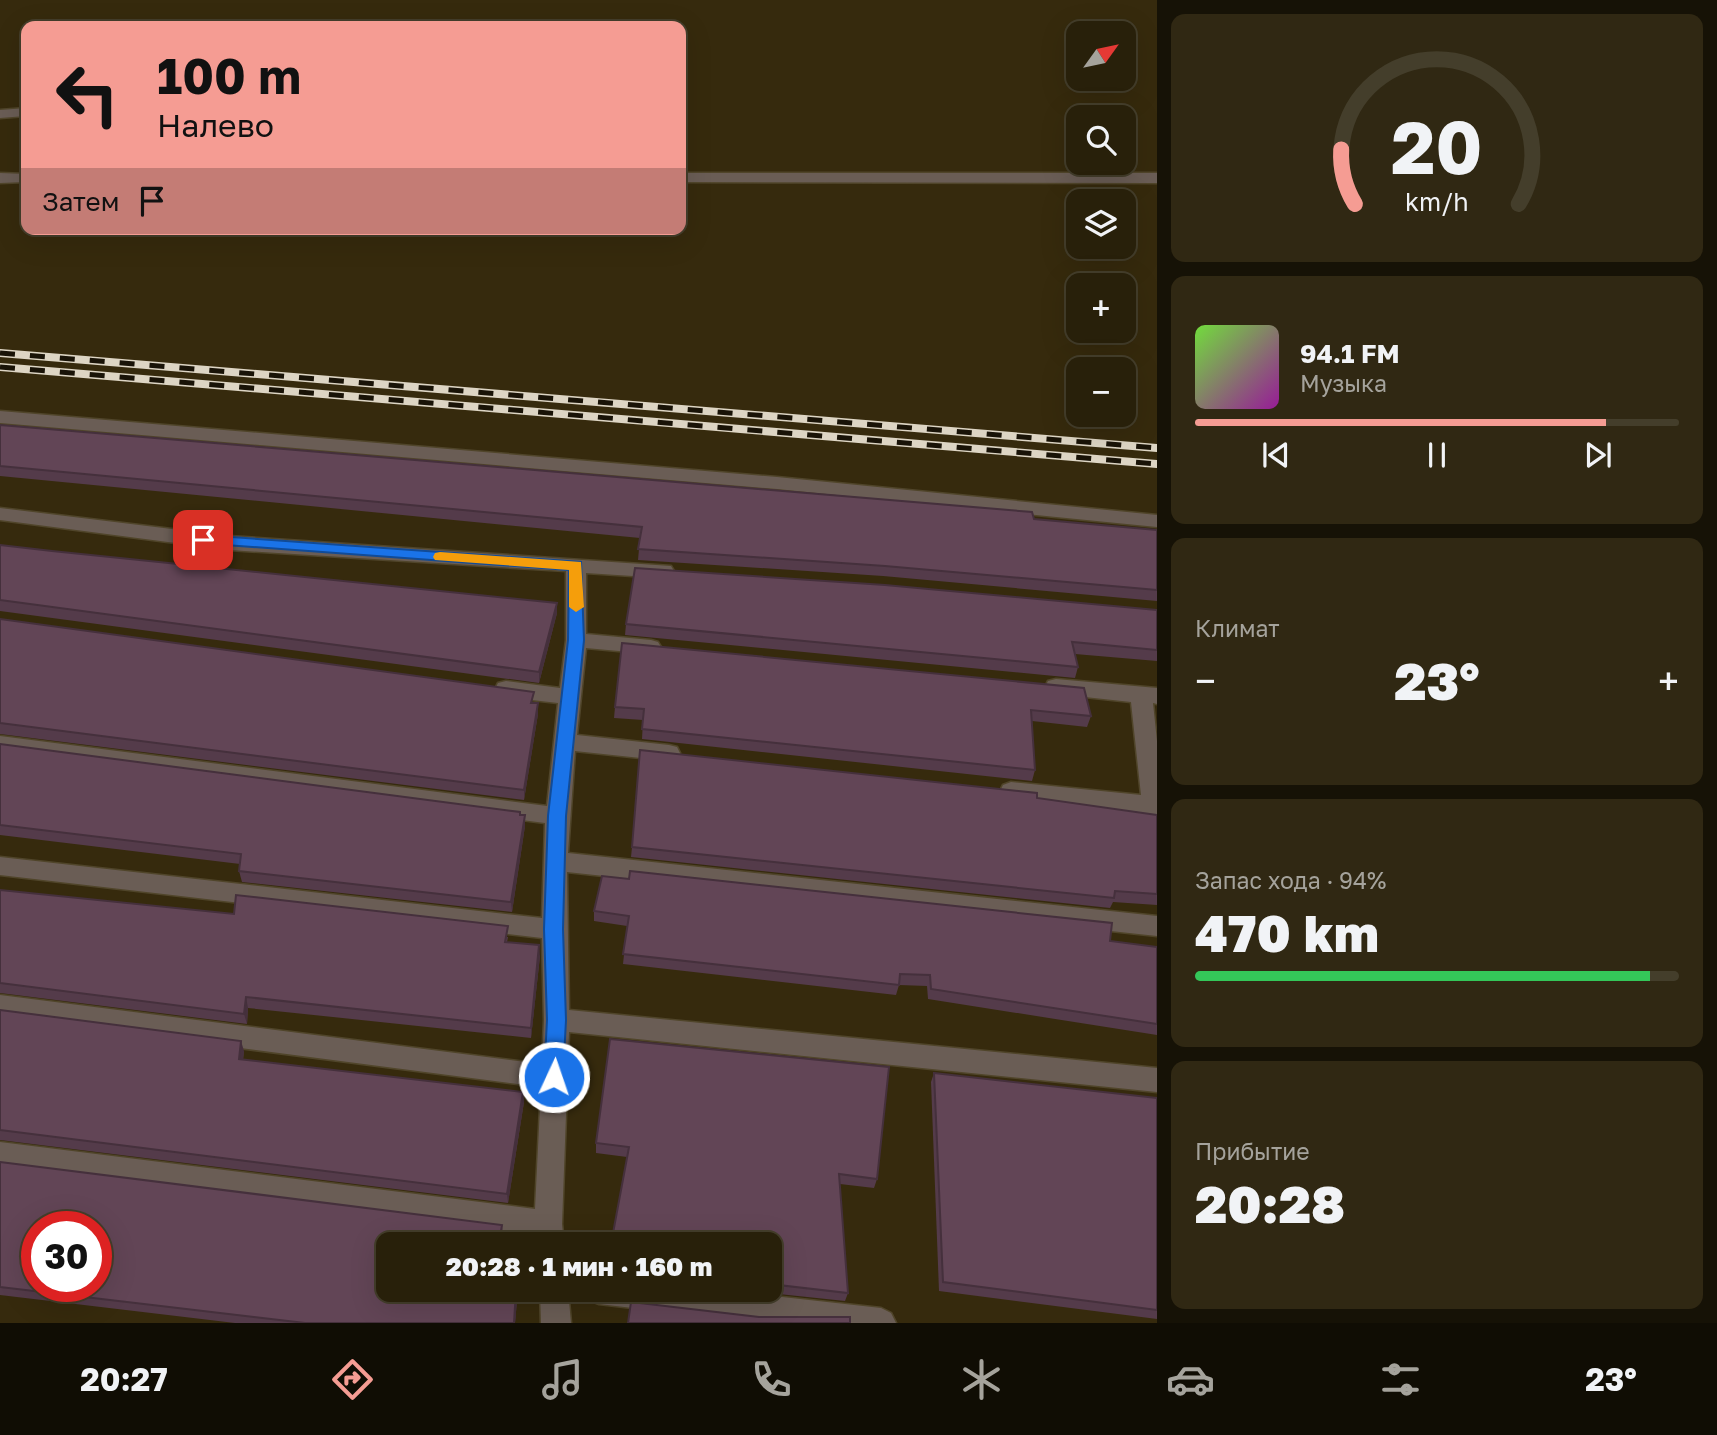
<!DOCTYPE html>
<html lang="ru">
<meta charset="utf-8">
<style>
body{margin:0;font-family:"Golos Text",sans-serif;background:#302813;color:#f1f3f6;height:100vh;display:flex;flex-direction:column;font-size:26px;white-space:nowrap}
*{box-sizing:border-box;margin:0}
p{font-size:23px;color:#a5a39c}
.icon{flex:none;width:38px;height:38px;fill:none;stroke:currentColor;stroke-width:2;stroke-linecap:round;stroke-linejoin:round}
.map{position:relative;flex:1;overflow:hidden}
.panel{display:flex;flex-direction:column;gap:14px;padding:14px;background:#161206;width:560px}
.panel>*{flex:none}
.top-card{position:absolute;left:21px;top:21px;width:665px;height:214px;border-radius:14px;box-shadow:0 7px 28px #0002,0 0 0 2px #443e2b;background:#f59c93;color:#111;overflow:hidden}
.needle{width:46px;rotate:57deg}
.controls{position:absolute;left:1066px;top:21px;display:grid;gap:14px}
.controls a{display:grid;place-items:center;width:70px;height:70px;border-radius:14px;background:#28200a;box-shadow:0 7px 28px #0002,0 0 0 2px #443e2b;font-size:35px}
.speed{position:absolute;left:21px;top:1211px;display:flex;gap:14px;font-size:35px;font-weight:700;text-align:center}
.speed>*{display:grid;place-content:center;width:91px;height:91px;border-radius:50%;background:#28200a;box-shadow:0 7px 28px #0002,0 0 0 2px #443e2b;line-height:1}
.speed .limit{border:10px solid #d22;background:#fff;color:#111}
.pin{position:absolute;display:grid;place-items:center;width:60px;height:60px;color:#fff;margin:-30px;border-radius:14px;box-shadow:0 4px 10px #0006}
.me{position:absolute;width:77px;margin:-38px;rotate:3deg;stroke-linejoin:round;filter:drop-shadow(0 0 5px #0008)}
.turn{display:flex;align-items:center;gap:24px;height:147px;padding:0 21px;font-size:32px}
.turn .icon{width:91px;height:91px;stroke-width:2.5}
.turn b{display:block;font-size:49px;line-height:60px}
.then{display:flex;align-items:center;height:66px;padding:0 21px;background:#0003;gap:14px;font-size:26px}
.big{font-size:52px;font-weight:800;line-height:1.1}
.panel .tile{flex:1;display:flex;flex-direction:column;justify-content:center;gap:10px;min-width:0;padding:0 24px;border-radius:14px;background:#302813}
.panel .dial{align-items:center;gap:0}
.dial svg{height:182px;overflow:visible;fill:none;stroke:#443e2b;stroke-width:7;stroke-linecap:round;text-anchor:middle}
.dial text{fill:#f1f3f6;stroke:none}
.song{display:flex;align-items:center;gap:21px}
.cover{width:84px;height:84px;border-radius:10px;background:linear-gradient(135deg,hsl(100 70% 55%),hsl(300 70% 35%))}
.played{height:7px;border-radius:4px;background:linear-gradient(90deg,#f59c93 85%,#443e2b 85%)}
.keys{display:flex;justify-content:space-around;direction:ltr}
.heat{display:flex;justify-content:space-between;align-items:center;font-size:38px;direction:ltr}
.charge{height:10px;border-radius:5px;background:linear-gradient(90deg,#34c759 94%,#443e2b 0)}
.trip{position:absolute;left:376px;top:1232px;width:406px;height:70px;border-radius:14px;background:#28200a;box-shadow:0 7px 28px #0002,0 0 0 2px #443e2b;font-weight:800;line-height:70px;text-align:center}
.menu{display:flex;height:112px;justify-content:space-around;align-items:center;background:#100d04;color:#a5a39c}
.menu .icon{width:49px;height:49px}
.menu .current{color:#f59c93}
.menu b{font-size:32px;color:#f1f3f6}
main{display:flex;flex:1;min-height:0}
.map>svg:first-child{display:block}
</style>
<main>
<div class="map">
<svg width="1157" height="1323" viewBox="0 0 1157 1323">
<rect width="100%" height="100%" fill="#362a0d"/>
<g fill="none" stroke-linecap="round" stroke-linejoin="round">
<defs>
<g id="minor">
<polygon points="26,108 26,116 0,118 0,110"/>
<polygon points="0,173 26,174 26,182 0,183"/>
<polygon points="1157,173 1157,183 681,182 681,173"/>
<polygon points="0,411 777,477 1157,515 1157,527 777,489 0,423"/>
<polygon points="0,508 229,536 671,566 674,571 671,576 664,578 586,573 586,634 651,640 658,642 661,647 658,652 651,654 586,648 577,735 669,745 677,747 680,753 677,759 669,761 575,751 568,853 1157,916 1157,936 567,872 569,1010 1157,1068 1157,1092 569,1032 562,1224 564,1244 536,1244 535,1236 0,1168 0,1142 535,1209 541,1087 0,1017 0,995 542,1064 544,1020 542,938 0,875 0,857 542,918 545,823 0,752 0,736 547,806 558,703 506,697 498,695 495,689 498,683 506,681 560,688 566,640 566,571 229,550 0,520"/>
<polygon points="1056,679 1157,688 1157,704 1153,703 1157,741 1157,815 1003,797 1000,791 1003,785 1011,782 1141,795 1131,702 1048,693 1045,687 1048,681"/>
<polygon points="540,1290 568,1290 571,1323 541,1323"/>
<polygon points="585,1290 719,1290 881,1308 891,1313 896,1323 758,1323 599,1304 589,1300"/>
</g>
</defs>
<!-- minor casing -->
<use href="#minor" stroke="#50452a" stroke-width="3"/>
<!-- minor -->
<use href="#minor" fill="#6a5d55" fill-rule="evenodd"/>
<defs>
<g id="rail">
<polyline points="0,353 1157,448"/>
<polyline points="0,367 1157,464"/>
</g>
</defs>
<!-- rail casing -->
<use href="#rail" stroke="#ddd5c4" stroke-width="8"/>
<!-- rail -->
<use href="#rail" stroke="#191307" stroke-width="5" stroke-dasharray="15" stroke-linecap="butt"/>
</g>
<!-- wall -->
<g fill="#543b4a">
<polygon points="0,425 1157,530 1157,601 883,576 638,560 640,538 0,476"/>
<polygon points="0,545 557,613 539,683 0,611"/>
<polygon points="1157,610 1157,661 1075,654 1078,667 1075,678 625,635 626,624"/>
<polygon points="0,619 534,703 538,714 524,800 0,734"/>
<polygon points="622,643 1091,716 1087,727 1032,721 1035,770 1032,781 642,739 643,720 614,718 615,707"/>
<polygon points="0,744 521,815 525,826 512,912 242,882 239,871 240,864 0,835"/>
<polygon points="1037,798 1157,815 1157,905 1113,902 1110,908 631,857 632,847"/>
<polygon points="0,890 234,914 508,937 507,942 540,956 531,1038 248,1008 247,1024 0,993"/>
<polygon points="594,911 1110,941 1157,947 1157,1035 928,999 927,986 899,985 896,995 623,964 627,926 594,921"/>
<polygon points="0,1010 244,1051 243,1060 523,1092 524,1102 508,1203 0,1140"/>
<polygon points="934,1073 1157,1098 1157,1319 939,1291 931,1082"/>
<polygon points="596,1143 877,1179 874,1188 840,1184 848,1293 845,1301 741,1290 770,1290 770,1244 627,1157 596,1153"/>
<polygon points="0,1162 502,1225 503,1237 521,1239 521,1244 388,1244 388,1290 518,1290 515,1323 235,1323 0,1295"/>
</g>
<!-- shaded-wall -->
<g fill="#45303c">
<polygon points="557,603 557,613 539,683 539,672"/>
<polygon points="538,703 538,714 524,800 524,790"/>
<polygon points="525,815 525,826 512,912 511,902"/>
<polygon points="539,945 540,956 531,1038 531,1028"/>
<polygon points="246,997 248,1008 247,1024 244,1014"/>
<polygon points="241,1041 244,1051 242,1069 239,1059"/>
<polygon points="523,1092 524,1102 508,1203 507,1194"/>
<polygon points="516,1290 518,1290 515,1323 514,1323"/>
</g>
<!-- building -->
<g fill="#624556" stroke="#45303c" stroke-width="2" fill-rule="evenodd">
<polygon points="0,425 1032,512 1034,519 1157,530 1157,590 885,566 638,549 642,527 0,466"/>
<polygon points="0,545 52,551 557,603 539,672 0,600"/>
<polygon points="635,568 885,585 1157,610 1157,650 1072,642 1078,667 626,624"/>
<polygon points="0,619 534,692 531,703 538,703 524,790 0,723"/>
<polygon points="622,643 1084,688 1091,716 1031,710 1035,770 642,729 644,709 615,707"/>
<polygon points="0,744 520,812 520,815 525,815 511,902 239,871 241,854 0,825"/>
<polygon points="640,750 1037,793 1037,798 1157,815 1157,894 1115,891 1114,898 632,847"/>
<polygon points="630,871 1112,923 1110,941 1157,947 1157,1024 931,989 930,975 900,974 899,985 623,954 629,916 594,911 602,876 629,879"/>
<polygon points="0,890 234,914 236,895 508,926 505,942 539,945 531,1028 246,997 244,1014 0,983"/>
<polygon points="0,1010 241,1041 239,1059 523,1092 507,1194 0,1130"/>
<polygon points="610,1039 889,1067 877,1179 839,1174 848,1293 770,1284 770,1244 611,1244 629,1147 596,1143"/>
<polygon points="934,1073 1157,1098 1157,1310 943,1282"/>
<path d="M0 1162 502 1225 500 1237 521 1239 520 1244H388V1290H516L514 1323H305L0 1287ZM37 1227H96V1286H37Z"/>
<polygon points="631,1302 759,1317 850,1317 850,1323 628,1323"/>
</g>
<!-- route -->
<polygon fill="#1a73e8" stroke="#114b97" stroke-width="2" points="203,535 581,562 584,640 566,816 563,929 566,1020 563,1077 561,1083 554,1086 547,1083 544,1077 547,1020 544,929 548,816 568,640 569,570 198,543 196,540 198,536"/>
<!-- slow -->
<polygon fill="#f59e0b" points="440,552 581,562 584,607 576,612 569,607 569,570 435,560 433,557 435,553"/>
</svg>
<div class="controls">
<a><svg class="needle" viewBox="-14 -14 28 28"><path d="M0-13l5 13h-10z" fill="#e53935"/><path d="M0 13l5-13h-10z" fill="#a5a39c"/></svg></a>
<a><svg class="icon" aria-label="search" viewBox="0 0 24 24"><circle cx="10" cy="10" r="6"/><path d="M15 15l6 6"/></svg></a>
<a><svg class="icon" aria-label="layers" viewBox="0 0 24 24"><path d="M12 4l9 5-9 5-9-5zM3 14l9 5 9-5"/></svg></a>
<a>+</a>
<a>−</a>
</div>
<div class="speed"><div class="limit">30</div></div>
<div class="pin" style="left:203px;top:540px;background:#d93025"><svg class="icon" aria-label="arrive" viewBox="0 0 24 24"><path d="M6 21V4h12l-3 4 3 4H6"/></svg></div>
<svg class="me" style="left:554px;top:1077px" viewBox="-20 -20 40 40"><circle r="17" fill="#1a73e8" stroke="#fff" stroke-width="3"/><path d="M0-11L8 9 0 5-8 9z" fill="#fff"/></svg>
<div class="trip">20:28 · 1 мин · 160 m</div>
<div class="top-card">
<div class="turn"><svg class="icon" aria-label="left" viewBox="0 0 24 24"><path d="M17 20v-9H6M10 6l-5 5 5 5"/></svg><div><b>100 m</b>Налево</div></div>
<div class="then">Затем<svg class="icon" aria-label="arrive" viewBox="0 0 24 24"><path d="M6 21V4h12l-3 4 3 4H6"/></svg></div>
</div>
</div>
<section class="panel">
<div class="tile dial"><svg viewBox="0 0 100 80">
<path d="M14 69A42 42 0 1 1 86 69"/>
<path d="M14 69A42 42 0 0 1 8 45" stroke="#f59c93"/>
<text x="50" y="56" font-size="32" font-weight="700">20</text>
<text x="50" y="72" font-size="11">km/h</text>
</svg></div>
<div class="tile">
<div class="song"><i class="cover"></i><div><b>94.1 FM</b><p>Музыка</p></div></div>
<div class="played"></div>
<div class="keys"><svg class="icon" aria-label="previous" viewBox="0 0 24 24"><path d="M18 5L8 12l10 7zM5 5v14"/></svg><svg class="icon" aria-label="pause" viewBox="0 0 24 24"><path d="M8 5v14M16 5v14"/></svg><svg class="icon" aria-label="next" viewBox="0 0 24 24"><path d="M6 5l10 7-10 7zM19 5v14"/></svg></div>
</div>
<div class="tile"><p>Климат</p>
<div class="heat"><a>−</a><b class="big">23°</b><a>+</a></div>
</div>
<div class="tile"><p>Запас хода · 94%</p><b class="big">470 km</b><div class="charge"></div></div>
<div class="tile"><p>Прибытие</p><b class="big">20:28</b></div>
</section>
</main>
<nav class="menu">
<b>20:27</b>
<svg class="icon current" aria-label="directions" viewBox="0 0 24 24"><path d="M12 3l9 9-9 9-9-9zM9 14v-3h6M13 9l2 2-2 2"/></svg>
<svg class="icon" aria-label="music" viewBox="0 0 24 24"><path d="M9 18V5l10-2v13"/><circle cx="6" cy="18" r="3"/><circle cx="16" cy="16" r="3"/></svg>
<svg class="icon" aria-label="phone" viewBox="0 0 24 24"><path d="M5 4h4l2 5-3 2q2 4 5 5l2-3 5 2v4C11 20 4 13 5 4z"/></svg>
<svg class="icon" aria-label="climate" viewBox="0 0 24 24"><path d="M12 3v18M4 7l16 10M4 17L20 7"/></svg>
<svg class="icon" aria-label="car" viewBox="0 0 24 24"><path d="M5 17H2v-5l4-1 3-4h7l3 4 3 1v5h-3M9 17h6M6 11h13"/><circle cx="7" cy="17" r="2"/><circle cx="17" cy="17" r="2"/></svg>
<svg class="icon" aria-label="filters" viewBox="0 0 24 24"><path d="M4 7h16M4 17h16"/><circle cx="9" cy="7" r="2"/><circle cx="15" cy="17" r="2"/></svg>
<b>23°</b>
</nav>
